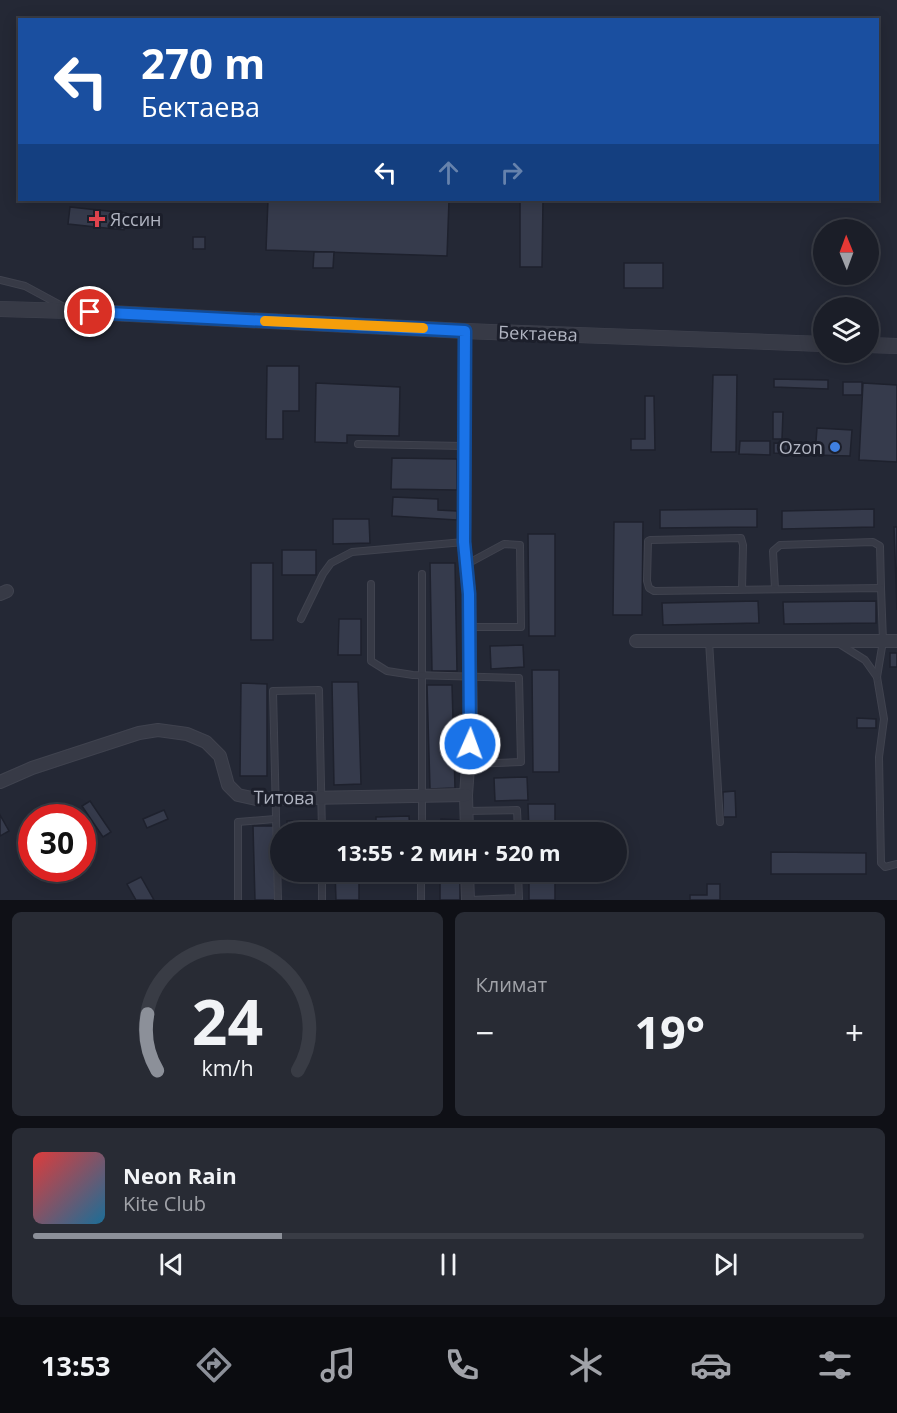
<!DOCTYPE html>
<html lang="ru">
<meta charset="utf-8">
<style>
body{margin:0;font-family:"Open Sans",sans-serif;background:#282b34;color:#f1f3f6;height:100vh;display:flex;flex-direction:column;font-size:22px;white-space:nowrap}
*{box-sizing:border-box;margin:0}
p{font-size:20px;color:#a0a2a8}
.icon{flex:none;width:33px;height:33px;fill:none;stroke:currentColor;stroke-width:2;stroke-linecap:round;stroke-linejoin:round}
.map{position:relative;height:900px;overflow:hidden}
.drawer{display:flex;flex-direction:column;gap:12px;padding:12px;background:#0f1016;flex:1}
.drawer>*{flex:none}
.hud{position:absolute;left:18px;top:18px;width:861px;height:183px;border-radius:0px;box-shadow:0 3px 15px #0003,0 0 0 2px #393c45;background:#1a4fa0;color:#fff;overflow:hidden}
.needle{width:39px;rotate:359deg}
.controls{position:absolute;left:813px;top:219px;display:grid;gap:12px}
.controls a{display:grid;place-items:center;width:66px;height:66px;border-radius:50%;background:#1b1e28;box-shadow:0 3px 15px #0003,0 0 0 2px #393c45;font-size:30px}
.speed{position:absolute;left:18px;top:804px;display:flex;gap:12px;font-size:30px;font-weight:700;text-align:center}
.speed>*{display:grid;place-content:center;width:78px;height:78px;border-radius:50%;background:#1b1e28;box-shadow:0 3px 15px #0003,0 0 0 2px #393c45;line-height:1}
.speed .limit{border:9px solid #d22;background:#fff;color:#111}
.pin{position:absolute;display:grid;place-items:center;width:51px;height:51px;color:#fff;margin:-26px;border:3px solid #fff;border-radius:50%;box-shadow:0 2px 6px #0007}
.me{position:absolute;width:66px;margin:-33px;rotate:2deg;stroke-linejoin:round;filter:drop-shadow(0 0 4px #0008)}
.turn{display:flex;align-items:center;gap:21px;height:126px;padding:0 24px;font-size:27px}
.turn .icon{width:78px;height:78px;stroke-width:2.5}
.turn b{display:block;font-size:42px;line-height:51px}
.lanes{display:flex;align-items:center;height:57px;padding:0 24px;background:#0003;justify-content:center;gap:30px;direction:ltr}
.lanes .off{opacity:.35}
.big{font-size:45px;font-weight:700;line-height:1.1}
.drawer .card{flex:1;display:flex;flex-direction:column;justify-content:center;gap:9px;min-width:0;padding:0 21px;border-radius:9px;background:#282b34}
.drawer .dial{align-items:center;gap:0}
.dial svg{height:156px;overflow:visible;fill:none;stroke:#393c45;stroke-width:7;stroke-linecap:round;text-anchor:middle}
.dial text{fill:#f1f3f6;stroke:none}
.song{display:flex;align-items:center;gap:18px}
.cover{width:72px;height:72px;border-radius:9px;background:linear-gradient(135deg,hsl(0 70% 55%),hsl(200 70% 35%))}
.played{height:6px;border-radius:3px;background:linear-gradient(90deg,#8c9099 30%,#393c45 30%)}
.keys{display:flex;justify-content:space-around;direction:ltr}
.heat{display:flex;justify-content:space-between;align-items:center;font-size:33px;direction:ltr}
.drawer .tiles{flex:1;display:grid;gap:12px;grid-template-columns:1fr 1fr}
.card:last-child{grid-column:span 2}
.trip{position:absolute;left:270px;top:822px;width:357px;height:60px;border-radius:30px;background:#1b1e28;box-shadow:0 3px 15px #0003,0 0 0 2px #393c45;font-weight:700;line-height:60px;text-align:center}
.tab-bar{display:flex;height:96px;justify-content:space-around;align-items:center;background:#0b0c10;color:#a0a2a8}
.tab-bar .icon{width:42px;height:42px}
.tab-bar .active{color:#8c9099}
.tab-bar b{font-size:27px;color:#f1f3f6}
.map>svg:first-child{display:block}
</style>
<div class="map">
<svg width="897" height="900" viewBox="0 0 897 900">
<rect width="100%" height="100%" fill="#242835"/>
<!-- building -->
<g fill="#363b4c" stroke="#1e212d" stroke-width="1.5">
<polygon points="268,200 449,200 447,256 266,250"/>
<polygon points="520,200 543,200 542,267 520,267"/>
<polygon points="70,207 126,213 124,230 68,224"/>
<rect x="193" y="237" width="12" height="12"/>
<polygon points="314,252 334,252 333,268 313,268"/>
<rect x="624" y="263" width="39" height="25"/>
<polygon points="267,366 299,366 299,411 283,411 283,439 266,439"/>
<polygon points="713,375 737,375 736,452 711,452"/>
<polygon points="774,379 828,380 828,389 774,387"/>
<rect x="843" y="382" width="19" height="13"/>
<polygon points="316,383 400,387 399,436 347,435 347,443 315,442"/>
<polygon points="863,383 897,385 897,462 859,460"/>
<polygon points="645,396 654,396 655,450 631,450 631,439 645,439"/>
<polygon points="773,412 783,412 782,439 773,439"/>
<polygon points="817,428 852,430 850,456 815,455"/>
<polygon points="740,441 770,441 770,455 739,454"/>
<polygon points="774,443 812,444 812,454 774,453"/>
<polygon points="392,458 457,459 457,490 391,489"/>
<polygon points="393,497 438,499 438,510 457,511 457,520 392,516"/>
<polygon points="757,509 757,527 660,528 660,510"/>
<polygon points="874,509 874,527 782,529 782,511"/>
<polygon points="333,519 369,519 370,543 333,544"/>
<polygon points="614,522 643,522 642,615 613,615"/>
<polygon points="894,527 897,527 897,610"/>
<polygon points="528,534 555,534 555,636 529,636"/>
<rect x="282" y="550" width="34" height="25"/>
<rect x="251" y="563" width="22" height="77"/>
<polygon points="430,563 455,563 457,671 432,671"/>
<polygon points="758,601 759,623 663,625 662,603"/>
<polygon points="876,601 876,623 784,624 783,602"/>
<polygon points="339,619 361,619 361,655 338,655"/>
<polygon points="523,645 524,667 491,669 490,646"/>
<rect x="890" y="653" width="7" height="14"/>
<polygon points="532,670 559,670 559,772 533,772"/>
<polygon points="332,682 358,682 361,784 334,785"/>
<polygon points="241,683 267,684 267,776 240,776"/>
<polygon points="427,685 452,685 455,788 430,789"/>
<polygon points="857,718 876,719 876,728 857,728"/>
<polygon points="527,777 528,800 495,801 494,778"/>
<polygon points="735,791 736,817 723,817 723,792"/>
<polygon points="90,801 111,832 103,837 82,806"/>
<polygon points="528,804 555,804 555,832 529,832"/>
<polygon points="164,810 168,819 147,828 143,819"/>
<polygon points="0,815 9,831 0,836"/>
<polygon points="409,816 410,832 376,832 376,817"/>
<polygon points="441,819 461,820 461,832 440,832"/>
<polygon points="321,820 321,832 288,832 287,821"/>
<polygon points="253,826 274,826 276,900 255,900"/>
<polygon points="358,826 358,832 335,832 335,827"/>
<polygon points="771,852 866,853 866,874 771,874"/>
<polygon points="335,872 359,872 359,900 336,900"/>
<rect x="440" y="872" width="20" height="28"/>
<rect x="529" y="872" width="26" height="28"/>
<polygon points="141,877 154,900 136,900 127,884"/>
<polygon points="707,884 720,884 720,900 690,900 690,895 707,895"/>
</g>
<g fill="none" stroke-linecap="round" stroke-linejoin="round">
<defs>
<g id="service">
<polyline points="0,280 25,286 62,306"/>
<polyline points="358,444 464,446"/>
<polyline points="467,564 504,544 520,545 521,627 470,627"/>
<polyline points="422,574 422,832"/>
<polyline points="371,584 371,661 387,671 413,675 519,678 521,762 468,764"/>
<polyline points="775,589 773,551 780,545 873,542 880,546 881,588"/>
<polyline points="742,590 743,545 741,538 650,540 648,541 647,581 649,588 654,591 881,588 883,641 877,677 884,719 879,757 881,863 885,867 897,864"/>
<polyline points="301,619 323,574 331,563 352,552 464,542"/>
<polyline points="709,641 720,822"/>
<polyline points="838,643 865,660 877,677"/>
<polyline points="467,811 517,810 518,832"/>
<polyline points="238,900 238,822 275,819"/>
<polyline points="278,900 273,691 319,690 322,832"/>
<polyline points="322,900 322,872"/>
<polyline points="421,900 421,872"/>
<polyline points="471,900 519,898 518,872"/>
</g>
<g id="minor">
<polyline points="465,331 464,542 469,594 471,724 466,795 467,832"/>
<polyline points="0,594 7,591"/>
<polyline points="636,641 897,641"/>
<polyline points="0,782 32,768 139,733 158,730 187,734 206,742 220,756 228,785 238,795 256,799 466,795"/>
<polyline points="467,872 468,900"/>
</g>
<g id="tertiary">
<polyline points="0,309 71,311 465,331 824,344"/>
<polyline points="868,345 897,346"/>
</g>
</defs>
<!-- service casing -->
<use href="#service" stroke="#40434f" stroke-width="8"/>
<!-- minor casing -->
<use href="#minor" stroke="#40434f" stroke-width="14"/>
<!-- tertiary casing -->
<use href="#tertiary" stroke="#40434f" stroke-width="16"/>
<!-- service -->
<use href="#service" stroke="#373a46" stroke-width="6"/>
<!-- minor -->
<use href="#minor" stroke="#373a46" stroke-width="12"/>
<!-- tertiary -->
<use href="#tertiary" stroke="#373a46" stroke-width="15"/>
</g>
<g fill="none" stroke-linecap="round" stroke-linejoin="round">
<defs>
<polyline id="route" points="90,312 465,331 464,542 469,594 470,744"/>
</defs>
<!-- route casing -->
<use href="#route" stroke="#114b97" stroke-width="15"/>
<!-- route -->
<use href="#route" stroke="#1a73e8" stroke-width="10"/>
<!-- slow -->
<polyline stroke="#f59e0b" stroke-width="10" points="265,321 423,328"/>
</g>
<!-- markers -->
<path fill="#e0444e" stroke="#1c1f2b" stroke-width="2" d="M94 210h6v6h6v6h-6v6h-6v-6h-6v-6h6z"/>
<circle fill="#3f7fe0" stroke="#1c1f2b" stroke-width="2" cx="835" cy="447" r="6"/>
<g text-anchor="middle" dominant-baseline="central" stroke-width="6" stroke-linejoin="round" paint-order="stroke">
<!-- poi labels -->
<g font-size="18" fill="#b1b5c2" stroke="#1c1f2b" text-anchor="start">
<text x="110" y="219">Яссин</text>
<text x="823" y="447" text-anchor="end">Ozon</text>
</g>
<!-- street labels -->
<g font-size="18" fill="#b1b5c2" stroke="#1c1f2b">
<text transform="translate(538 333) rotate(2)">Бектаева</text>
<text transform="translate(284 797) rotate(1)">Титова</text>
</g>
</g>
</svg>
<div class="controls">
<a><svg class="needle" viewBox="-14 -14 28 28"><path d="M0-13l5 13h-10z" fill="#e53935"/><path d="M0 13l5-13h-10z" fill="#a0a2a8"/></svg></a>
<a><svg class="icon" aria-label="layers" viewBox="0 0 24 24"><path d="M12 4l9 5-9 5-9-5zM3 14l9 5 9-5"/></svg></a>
</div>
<div class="speed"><div class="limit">30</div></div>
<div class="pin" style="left:90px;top:312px;background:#d93025"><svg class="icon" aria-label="arrive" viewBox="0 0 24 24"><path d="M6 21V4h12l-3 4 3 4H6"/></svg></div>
<svg class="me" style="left:470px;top:744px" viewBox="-20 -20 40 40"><circle r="17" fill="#1a73e8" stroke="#fff" stroke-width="3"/><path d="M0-11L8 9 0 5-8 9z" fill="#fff"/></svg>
<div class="trip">13:55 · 2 мин · 520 m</div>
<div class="hud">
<div class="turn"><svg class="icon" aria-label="left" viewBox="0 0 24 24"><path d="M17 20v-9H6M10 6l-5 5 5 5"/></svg><div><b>270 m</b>Бектаева</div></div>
<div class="lanes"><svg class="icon" aria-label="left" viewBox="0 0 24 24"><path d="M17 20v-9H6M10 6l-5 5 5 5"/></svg><svg class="icon off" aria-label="ahead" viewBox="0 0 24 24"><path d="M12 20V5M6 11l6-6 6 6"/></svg><svg class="icon off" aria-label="right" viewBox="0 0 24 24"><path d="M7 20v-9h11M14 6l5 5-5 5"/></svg></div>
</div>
</div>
<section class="drawer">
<div class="tiles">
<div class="card dial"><svg viewBox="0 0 100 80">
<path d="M14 69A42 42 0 1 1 86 69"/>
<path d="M14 69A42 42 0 0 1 9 40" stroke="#8c9099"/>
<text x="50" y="56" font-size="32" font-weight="700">24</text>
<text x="50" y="72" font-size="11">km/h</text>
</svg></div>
<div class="card"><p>Климат</p>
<div class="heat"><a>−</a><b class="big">19°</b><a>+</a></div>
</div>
<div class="card">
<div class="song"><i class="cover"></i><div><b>Neon Rain</b><p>Kite Club</p></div></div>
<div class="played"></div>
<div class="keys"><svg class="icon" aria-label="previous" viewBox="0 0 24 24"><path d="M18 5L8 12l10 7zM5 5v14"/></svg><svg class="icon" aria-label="pause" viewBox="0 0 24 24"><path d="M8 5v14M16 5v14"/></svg><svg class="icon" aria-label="next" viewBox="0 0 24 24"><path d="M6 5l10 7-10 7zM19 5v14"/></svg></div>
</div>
</div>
</section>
<nav class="tab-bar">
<b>13:53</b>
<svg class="icon active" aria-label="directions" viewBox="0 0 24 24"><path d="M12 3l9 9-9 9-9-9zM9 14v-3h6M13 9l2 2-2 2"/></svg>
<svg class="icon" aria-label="music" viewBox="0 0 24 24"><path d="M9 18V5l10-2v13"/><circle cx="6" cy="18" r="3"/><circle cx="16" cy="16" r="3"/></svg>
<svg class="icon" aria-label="phone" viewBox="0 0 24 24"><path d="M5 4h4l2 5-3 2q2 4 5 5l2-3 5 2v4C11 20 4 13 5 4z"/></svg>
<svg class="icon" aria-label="climate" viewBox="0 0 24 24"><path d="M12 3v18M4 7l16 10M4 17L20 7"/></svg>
<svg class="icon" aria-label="car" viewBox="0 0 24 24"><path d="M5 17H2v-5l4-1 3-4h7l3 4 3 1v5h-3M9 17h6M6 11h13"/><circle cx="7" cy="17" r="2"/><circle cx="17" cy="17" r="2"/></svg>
<svg class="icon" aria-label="filters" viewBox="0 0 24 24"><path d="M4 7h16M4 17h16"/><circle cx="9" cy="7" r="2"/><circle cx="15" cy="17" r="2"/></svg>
</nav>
